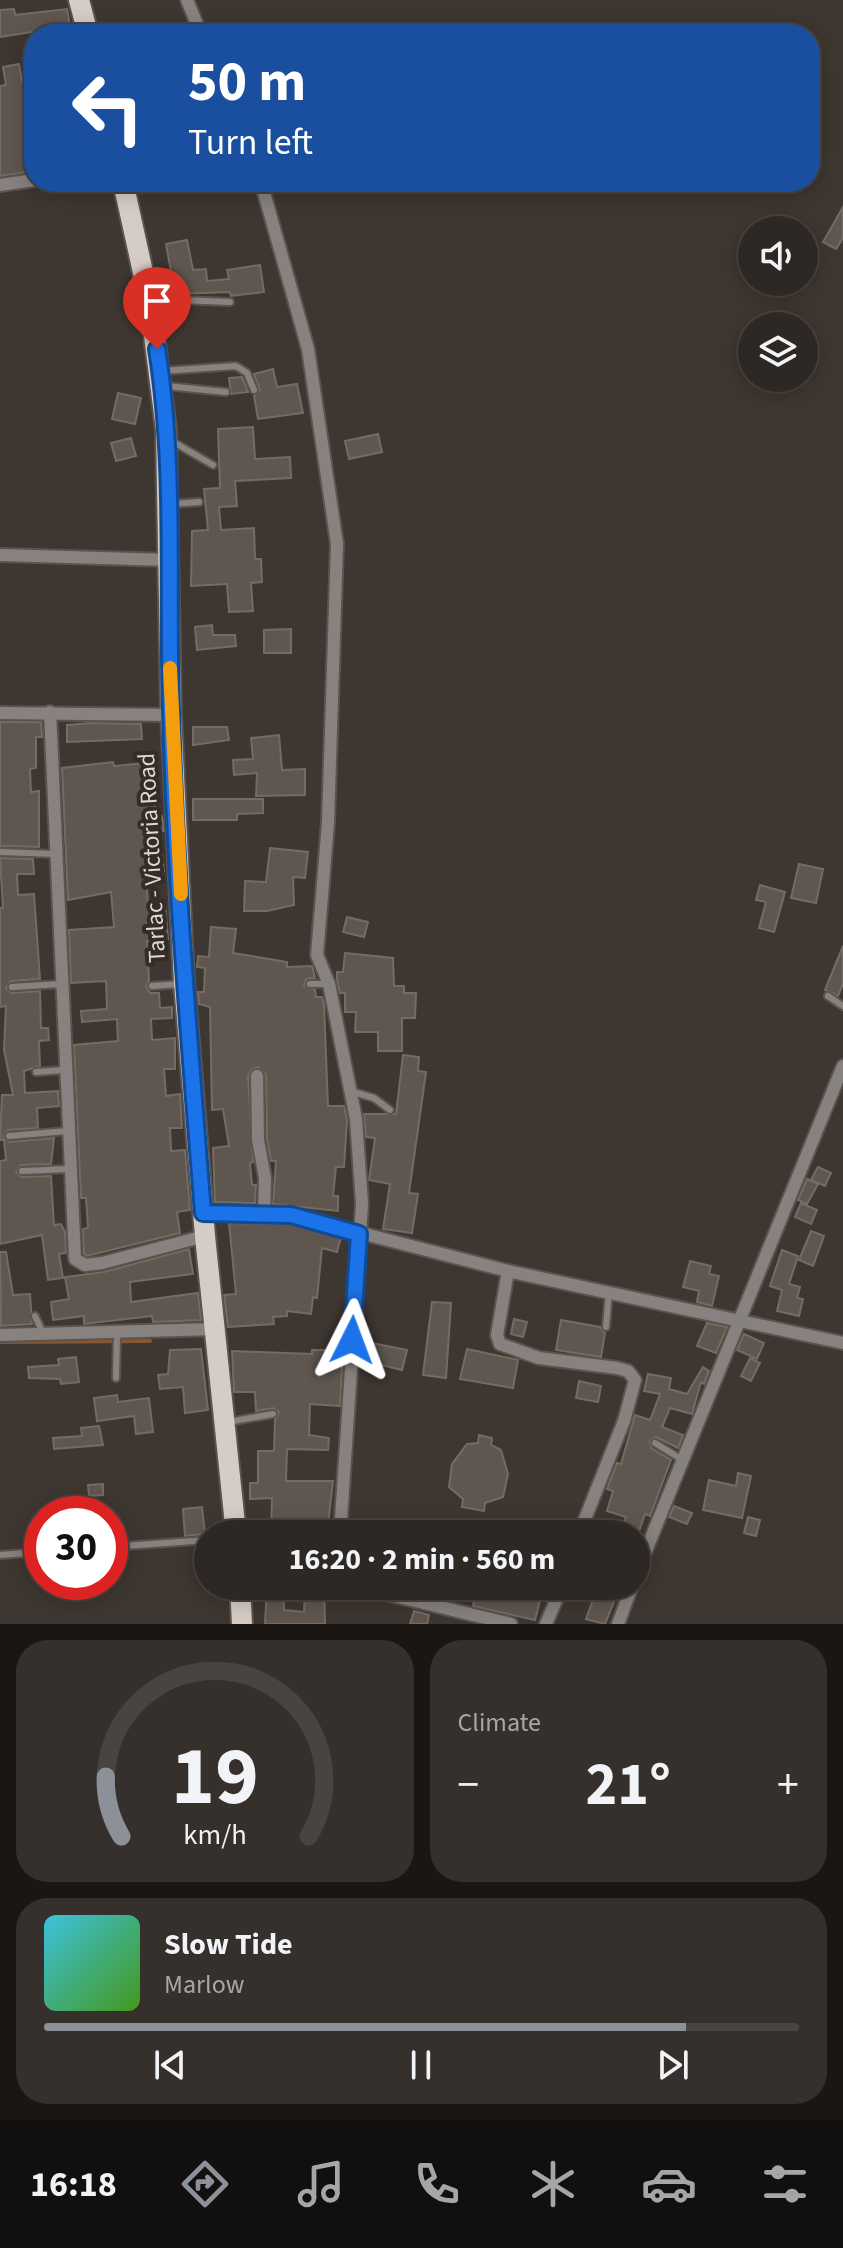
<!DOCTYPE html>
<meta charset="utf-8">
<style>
body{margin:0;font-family:"Source Sans 3",sans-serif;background:#36302c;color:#f1f3f6;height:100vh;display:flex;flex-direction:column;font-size:30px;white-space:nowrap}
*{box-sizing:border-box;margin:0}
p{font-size:26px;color:#a7a6a6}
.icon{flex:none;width:44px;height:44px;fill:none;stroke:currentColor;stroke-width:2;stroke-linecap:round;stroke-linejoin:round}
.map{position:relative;height:1624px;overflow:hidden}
.drawer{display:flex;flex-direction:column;gap:16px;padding:16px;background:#191614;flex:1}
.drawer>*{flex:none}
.hud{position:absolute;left:24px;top:24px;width:796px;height:168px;border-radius:32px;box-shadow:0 4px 20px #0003,0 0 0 2px #494441;background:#1a4fa0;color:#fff;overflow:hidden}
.controls{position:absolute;left:738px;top:216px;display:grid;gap:16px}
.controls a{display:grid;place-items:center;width:80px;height:80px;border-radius:50%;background:#2e2824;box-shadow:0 4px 20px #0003,0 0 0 2px #494441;font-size:40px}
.speed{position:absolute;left:24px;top:1496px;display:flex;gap:16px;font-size:40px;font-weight:700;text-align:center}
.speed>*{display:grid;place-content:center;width:104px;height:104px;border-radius:50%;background:#2e2824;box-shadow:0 4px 20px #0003,0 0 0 2px #494441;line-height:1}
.speed .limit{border:12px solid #d22;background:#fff;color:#111}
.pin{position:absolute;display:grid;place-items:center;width:68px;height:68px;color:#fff;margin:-82px -34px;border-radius:50% 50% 50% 0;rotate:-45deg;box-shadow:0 0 8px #0007}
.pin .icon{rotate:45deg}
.me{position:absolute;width:88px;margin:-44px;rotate:3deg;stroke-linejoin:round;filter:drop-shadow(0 0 6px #0008)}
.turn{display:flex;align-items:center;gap:28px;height:168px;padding:0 32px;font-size:36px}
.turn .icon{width:104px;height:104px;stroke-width:2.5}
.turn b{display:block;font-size:56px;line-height:68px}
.big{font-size:60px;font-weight:700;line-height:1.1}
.drawer .card{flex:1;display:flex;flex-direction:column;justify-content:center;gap:12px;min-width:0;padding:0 28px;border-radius:32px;background:#36302c}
.drawer .dial{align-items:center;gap:0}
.dial svg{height:208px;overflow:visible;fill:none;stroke:#494441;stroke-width:7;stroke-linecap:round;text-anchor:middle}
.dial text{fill:#f1f3f6;stroke:none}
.song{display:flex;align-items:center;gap:24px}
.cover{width:96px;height:96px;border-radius:12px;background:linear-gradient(135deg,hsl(190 70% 55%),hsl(100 70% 35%))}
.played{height:8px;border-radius:4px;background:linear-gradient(90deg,#8c9099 85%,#494441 85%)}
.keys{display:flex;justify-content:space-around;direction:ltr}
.heat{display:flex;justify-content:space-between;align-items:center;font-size:44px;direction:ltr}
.drawer .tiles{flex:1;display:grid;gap:16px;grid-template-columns:1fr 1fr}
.card:last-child{grid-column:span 2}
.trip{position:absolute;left:194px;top:1520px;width:456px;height:80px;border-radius:40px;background:#2e2824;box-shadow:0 4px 20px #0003,0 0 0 2px #494441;font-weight:700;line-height:80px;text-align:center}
.tabs{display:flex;height:128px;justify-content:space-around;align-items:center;background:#12100e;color:#a7a6a6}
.tabs .icon{width:56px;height:56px}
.tabs .active{color:#8c9099}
.tabs b{font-size:36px;color:#f1f3f6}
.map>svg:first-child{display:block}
</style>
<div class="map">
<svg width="843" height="1624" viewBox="0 0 843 1624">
<rect width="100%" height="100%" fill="#3e3630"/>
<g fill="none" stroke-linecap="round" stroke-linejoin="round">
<!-- stream -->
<polyline stroke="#885731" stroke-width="4" points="0,1342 150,1341"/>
</g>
<!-- building -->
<g fill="#5f564f" stroke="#746b64" stroke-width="2">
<polygon points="14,9 15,15 67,9 70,26 0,37 0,10"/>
<polygon points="19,64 22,82 34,80 34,102 24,103 27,124 23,124 25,157 32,156 34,171 0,176 0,86 6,85 3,67"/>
<polygon points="843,207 843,238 836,249 823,242"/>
<polygon points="187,240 193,270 206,269 207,281 229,279 227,270 260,265 264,292 231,296 230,292 175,294 166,244"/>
<polygon points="273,369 277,387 297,384 303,413 258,419 254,396 260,390 254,374"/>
<polygon points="242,377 248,392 231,394 229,378"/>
<polygon points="118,393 141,398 135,424 112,419"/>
<polygon points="253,427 255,459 290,457 291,478 235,481 237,506 219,507 221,530 254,528 255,559 261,559 262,582 251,583 253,611 229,612 227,584 191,586 192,531 208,530 204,489 220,488 218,429"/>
<polygon points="378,434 382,452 349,459 345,441"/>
<polygon points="131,438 136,456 116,461 111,443"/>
<polygon points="212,625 213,635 235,635 236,646 197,650 195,627"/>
<polygon points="291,629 291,653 264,653 264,630"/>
<polygon points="0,722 41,722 42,737 36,737 36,768 30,769 31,792 39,791 39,847 0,846"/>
<polygon points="91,723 141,724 142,739 67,742 67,725"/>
<polygon points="193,727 227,727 229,740 193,745"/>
<polygon points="279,735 282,770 305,769 305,795 256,796 257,773 234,775 233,760 253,759 251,738"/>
<polygon points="113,762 114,766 146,763 148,794 154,794 156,817 162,816 164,831 159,831 164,871 146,873 148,905 165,904 168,939 147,941 149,981 146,986 150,993 159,993 160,1008 172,1007 172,1018 151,1019 152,1040 175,1038 175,1069 164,1069 166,1096 180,1094 182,1128 170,1128 171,1151 185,1150 190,1210 177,1212 180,1233 87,1256 84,1254 83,1229 88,1228 86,1198 81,1198 74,1045 118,1041 117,1019 82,1022 81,1011 107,1009 106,981 71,983 69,930 114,927 111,892 68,900 62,768"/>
<polygon points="193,799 263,799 263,813 237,814 237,820 193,820"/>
<polygon points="270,848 308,852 305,878 293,877 294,905 267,911 244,911 245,881 266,882"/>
<polygon points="0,858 33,859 34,874 17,874 18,895 34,894 40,979 11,981 6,988 12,993 40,991 41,1028 48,1028 49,1040 39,1041 40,1066 24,1071 25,1093 58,1091 59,1106 37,1108 38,1128 8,1130 3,1137 10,1142 54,1138 51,1164 21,1165 16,1172 21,1177 51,1176 54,1225 61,1224 65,1232 66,1253 59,1254 63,1278 48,1280 42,1235 0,1244 0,1161 6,1160 4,1140 0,1140 2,1095 13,1095 4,1050 6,1006 0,1007 0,908 3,908"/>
<polygon points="799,864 823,869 816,903 791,898"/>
<polygon points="760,885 785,892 774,932 759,928 766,902 756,900"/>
<polygon points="347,917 368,922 364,937 343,932"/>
<polygon points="211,927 236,929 233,953 287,962 287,967 312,966 315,978 306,979 304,985 315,990 316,997 322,997 324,1004 328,1106 344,1106 347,1120 344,1167 336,1167 333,1196 338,1196 338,1211 273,1204 276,1161 271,1161 267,1139 266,1075 258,1067 252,1069 248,1076 253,1162 250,1163 252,1185 256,1185 255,1203 215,1202 213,1148 229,1146 223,1109 212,1110 210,1007 199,1004 198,992 204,992 205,968 197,967 198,956 209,957"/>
<polygon points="843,946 843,984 838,996 825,990"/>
<polygon points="345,953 393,958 394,986 404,986 404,993 416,993 415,1018 402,1018 402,1051 378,1051 378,1032 355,1032 356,1012 345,1012 345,993 340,993 337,980 337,972 343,972"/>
<polygon points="403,1055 419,1057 418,1071 426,1072 409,1193 418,1194 412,1233 383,1229 390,1184 369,1180 375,1138 366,1137 364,1114 396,1114"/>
<polygon points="818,1167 831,1173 825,1186 811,1180"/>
<polygon points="807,1179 818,1184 807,1204 798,1200"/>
<polygon points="801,1203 817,1210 811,1224 795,1217"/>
<polygon points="229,1223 290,1224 341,1237 337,1252 322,1248 317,1298 313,1297 311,1314 287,1311 287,1316 273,1317 274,1324 228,1327 224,1295 236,1294"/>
<polygon points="811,1231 824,1236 813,1266 799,1260"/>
<polygon points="189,1249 193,1274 130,1282 131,1302 198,1293 201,1320 153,1322 152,1316 84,1324 84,1316 53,1320 51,1302 69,1299 65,1277 104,1272"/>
<polygon points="782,1250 798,1256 789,1284 800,1287 797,1298 803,1299 799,1316 777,1311 782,1290 770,1286"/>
<polygon points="0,1252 6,1252 13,1295 30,1294 32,1324 1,1326"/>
<polygon points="690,1261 711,1266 709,1274 719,1276 712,1306 697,1302 699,1291 683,1287"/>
<polygon points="432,1302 451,1303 446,1378 423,1375"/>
<polygon points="514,1319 527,1322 523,1337 511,1334"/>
<polygon points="561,1320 600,1327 605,1333 601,1357 556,1350"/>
<polygon points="707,1323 727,1327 716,1353 697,1346"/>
<polygon points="744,1334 764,1343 757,1359 737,1350"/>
<polygon points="362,1341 407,1350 402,1370 361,1360"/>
<polygon points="201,1349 208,1410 185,1413 183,1387 160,1389 158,1375 168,1374 170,1350"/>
<polygon points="467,1349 518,1360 513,1388 460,1379"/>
<polygon points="312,1350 343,1350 340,1406 310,1404 309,1435 329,1438 328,1450 287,1449 286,1481 333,1481 327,1534 271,1534 272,1498 250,1499 250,1483 258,1483 258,1451 274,1451 275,1420 279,1412 273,1408 256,1411 255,1392 234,1392 232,1351 312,1354"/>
<polygon points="76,1357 79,1382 61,1384 60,1379 29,1378 28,1367 59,1365 58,1359"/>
<polygon points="750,1358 760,1363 751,1381 741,1376"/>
<polygon points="703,1367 709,1371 704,1384 701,1382 692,1414 670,1408 662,1427 683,1435 678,1448 656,1437 650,1441 651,1448 671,1460 650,1516 645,1514 638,1534 620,1534 626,1517 607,1511 613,1491 607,1489 617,1463 621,1464 635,1415 650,1420 660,1394 644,1391 648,1374 671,1378 669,1389 687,1394"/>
<polygon points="579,1381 601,1386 598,1402 576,1398"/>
<polygon points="117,1395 118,1402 149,1398 153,1432 136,1434 134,1416 97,1421 94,1398"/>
<polygon points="99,1426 103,1445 54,1449 53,1438 82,1436 81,1428"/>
<polygon points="479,1435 492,1438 491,1445 501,1450 508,1474 503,1497 485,1503 484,1511 462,1507 463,1499 449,1487 452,1464 467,1444 478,1443"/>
<polygon points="738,1473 751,1476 742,1518 703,1510 709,1480 736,1486"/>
<polygon points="103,1484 103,1495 89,1496 88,1485"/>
<polygon points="674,1506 692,1513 687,1524 669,1517"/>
<polygon points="202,1507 205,1534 185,1536 183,1509"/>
<polygon points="748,1517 760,1520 756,1536 744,1533"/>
<polygon points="283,1586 284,1610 304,1612 305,1586 324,1586 325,1624 265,1624 267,1588"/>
<polygon points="477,1586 521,1591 522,1586 552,1586 547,1598 541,1597 535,1620 473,1606"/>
<polygon points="598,1586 618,1592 605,1624 586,1619"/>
<polygon points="414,1611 429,1615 427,1624 410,1624"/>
</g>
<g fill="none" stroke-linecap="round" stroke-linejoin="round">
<defs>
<g id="lane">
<polyline points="153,299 230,302"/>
<polyline points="161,371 236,366 247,373 254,390"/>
<polyline points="166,386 226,392"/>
<polyline points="170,440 213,465"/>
<polyline points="172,504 199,502"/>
<polyline points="0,852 55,854"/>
<polyline points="310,984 329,984"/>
<polyline points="152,986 180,984"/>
<polyline points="12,987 61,984"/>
<polyline points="828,996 843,1006"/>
<polyline points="36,1072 64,1070"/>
<polyline points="350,1091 374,1098 390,1110"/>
<polyline points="9,1136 67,1131"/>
<polyline points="22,1171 69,1169"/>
<polyline points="35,1316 44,1335"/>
<polyline points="606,1327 609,1292"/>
<polyline points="116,1378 117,1334"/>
<polyline points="228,1422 273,1414"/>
<polyline points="655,1443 681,1459"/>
<polyline points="110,1547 208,1540"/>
<polyline points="0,1555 42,1552"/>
</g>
<g id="street">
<polyline points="187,0 201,34"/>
<polyline points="261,182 308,349 337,544 328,823 317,955 329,984 356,1119 362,1204 340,1534"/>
<polyline points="0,185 34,180"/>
<polyline points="0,555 169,560"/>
<polyline points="50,712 75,1259 85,1265 102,1263 205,1236"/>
<polyline points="0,713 171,715"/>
<polyline points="257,1076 258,1140 265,1178 264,1213"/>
<polyline points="203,1213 291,1215 508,1271 843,1343"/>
<polyline points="508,1271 497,1335 500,1344 539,1358 617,1368 628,1371 635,1380 624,1421 579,1534"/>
<polyline points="0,1335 217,1329"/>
<polyline points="636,1575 843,1066"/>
<polyline points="353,1586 511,1624"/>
<polyline points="546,1624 562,1586"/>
<polyline points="618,1624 632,1586"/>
</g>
<g id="primary">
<polyline points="79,0 88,34"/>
<polyline points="123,182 150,304 166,430 171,715 184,983 205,1236 236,1534"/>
<polyline points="240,1586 242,1624"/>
</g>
</defs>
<!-- lane casing -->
<use href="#lane" stroke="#5b534e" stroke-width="10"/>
<!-- street casing -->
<use href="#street" stroke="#5b534e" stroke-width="16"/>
<!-- primary casing -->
<use href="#primary" stroke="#5b534e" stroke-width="24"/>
<!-- lane -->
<use href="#lane" stroke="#87827f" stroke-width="6"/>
<!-- street -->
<use href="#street" stroke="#87827f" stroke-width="12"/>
<!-- primary -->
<use href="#primary" stroke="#d5ccc6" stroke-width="20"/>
</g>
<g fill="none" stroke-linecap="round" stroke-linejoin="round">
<defs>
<path id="route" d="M157 349C176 468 167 591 171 711 175 879 190 1046 203 1213L291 1215 359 1234 352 1340"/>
</defs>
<!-- route casing -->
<use href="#route" stroke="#114b97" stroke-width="20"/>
<!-- route -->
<use href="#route" stroke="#1a73e8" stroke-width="14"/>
<!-- slow -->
<polyline stroke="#f59e0b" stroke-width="14" points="170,668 181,894"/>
</g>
<g text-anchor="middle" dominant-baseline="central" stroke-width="8" stroke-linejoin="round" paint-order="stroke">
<!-- street labels -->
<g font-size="24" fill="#ded8d4" stroke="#342c26">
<text transform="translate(152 858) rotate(-93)">Tarlac - Victoria Road</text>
</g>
</g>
</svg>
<div class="controls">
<a><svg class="icon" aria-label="sound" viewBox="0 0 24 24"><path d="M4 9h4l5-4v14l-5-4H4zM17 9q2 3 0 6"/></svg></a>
<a><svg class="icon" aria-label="layers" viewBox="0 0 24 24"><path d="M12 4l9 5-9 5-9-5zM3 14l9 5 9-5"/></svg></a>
</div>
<div class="speed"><div class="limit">30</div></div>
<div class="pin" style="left:157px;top:349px;background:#d93025"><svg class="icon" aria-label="arrive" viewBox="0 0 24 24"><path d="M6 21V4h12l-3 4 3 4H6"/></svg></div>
<svg class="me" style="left:352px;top:1340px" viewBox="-20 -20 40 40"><path d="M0-17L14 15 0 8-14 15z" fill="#1a73e8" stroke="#fff" stroke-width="4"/></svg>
<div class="trip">16:20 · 2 min · 560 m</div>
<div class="hud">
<div class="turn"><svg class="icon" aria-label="left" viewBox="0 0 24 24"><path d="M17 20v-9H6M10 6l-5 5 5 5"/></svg><div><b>50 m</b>Turn left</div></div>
</div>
</div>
<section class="drawer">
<div class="tiles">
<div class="card dial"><svg viewBox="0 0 100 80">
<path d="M14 69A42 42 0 1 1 86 69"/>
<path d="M14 69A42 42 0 0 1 8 46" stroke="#8c9099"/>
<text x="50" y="56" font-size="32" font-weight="700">19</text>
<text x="50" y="72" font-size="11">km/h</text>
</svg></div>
<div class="card"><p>Climate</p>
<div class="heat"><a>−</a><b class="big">21°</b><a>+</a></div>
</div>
<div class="card">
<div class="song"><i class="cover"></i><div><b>Slow Tide</b><p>Marlow</p></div></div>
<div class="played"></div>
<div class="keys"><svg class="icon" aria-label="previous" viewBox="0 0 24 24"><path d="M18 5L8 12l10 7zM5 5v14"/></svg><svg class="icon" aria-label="pause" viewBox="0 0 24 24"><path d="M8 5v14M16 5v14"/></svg><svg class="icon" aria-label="next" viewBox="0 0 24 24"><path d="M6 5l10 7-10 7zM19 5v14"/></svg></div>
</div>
</div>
</section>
<nav class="tabs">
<b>16:18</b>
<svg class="icon active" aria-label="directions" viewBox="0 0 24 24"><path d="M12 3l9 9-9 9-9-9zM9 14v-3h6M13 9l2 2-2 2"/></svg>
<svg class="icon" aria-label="music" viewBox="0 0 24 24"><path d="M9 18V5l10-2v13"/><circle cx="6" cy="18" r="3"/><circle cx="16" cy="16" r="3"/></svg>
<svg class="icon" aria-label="phone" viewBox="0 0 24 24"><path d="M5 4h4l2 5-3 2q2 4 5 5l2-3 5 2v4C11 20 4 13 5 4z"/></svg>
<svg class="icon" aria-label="climate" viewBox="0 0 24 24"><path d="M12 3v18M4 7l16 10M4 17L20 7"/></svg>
<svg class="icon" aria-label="car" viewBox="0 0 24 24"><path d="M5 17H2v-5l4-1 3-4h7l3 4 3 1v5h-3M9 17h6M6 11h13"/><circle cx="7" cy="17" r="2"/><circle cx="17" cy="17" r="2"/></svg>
<svg class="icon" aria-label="filters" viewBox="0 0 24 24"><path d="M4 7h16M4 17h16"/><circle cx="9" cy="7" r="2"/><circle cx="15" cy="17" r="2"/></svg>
</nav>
